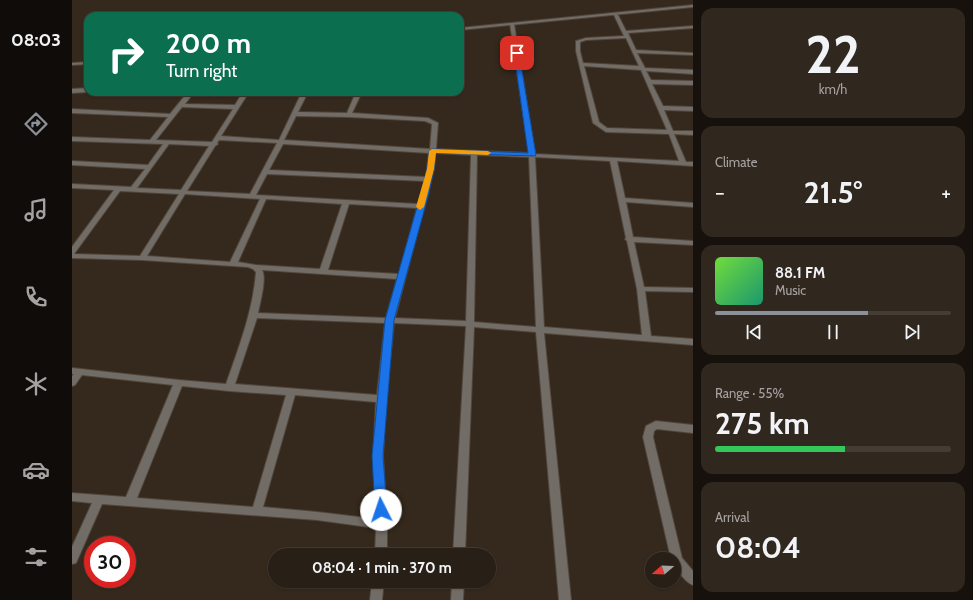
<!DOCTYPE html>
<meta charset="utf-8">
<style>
body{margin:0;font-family:Cabin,sans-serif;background:#30271f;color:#f1f3f6;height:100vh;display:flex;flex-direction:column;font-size:15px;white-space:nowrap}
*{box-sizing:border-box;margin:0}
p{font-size:13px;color:#a5a2a1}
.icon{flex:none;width:22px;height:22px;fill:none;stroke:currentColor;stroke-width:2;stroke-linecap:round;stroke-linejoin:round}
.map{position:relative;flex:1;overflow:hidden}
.side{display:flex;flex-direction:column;gap:8px;padding:8px;background:#16110c;width:280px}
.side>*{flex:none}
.guide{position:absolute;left:12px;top:12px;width:380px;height:84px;border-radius:12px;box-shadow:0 1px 3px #0004,0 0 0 1px #443d35;background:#0b6e4f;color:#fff;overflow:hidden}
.needle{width:26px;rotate:251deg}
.controls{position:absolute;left:573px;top:552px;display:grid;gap:8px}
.controls a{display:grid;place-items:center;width:36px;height:36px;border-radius:50%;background:#281f16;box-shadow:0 1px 3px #0004,0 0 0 1px #443d35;font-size:20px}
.speed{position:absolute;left:12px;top:536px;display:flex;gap:8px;font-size:20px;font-weight:700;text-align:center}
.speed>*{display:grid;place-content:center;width:52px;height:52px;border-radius:50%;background:#281f16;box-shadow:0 1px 3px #0004,0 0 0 1px #443d35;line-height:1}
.speed .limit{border:6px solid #d22;background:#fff;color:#111}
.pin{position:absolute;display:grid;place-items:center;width:34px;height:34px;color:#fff;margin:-17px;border-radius:8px;box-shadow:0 2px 6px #0006}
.me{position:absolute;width:44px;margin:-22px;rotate:356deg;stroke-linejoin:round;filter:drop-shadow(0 0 3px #0008)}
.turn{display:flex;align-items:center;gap:14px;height:84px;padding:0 16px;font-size:18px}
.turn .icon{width:52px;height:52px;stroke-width:2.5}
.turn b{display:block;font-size:28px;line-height:34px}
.big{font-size:30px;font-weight:800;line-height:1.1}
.side .widget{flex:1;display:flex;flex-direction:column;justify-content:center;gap:6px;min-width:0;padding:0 14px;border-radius:12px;background:#30271f}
.side .dial{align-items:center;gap:0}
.dial b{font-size:52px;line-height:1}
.song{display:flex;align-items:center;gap:12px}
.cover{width:48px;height:48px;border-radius:6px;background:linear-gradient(135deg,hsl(100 70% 55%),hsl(160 70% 35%))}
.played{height:4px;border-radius:2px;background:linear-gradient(90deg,#8c9099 65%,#443d35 65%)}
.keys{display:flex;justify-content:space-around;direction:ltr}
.heat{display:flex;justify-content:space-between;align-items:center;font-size:22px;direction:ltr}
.charge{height:6px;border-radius:3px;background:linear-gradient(90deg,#34c759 55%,#443d35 0)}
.trip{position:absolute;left:196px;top:548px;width:228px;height:40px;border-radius:20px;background:#281f16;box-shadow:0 1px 3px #0004,0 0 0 1px #443d35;font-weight:800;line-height:40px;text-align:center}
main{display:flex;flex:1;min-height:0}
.menu{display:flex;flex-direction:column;width:72px;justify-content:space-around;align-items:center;background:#100c09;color:#a5a2a1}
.menu .icon{width:28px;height:28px}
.menu .selected{color:#8c9099}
.menu b{font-size:18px;color:#f1f3f6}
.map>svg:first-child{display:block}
</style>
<main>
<nav class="menu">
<b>08:03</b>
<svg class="icon selected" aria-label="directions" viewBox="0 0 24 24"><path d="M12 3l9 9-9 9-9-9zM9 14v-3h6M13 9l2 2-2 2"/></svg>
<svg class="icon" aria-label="music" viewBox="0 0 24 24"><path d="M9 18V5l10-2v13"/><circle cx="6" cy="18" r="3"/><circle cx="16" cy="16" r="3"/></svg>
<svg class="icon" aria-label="phone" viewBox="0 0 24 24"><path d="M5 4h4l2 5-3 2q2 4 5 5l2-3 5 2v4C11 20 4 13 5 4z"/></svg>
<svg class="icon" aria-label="climate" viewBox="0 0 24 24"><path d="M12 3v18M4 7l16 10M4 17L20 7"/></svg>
<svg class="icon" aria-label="car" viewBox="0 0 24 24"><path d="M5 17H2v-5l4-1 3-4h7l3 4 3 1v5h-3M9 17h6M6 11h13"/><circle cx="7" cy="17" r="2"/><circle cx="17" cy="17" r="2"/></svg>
<svg class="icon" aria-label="filters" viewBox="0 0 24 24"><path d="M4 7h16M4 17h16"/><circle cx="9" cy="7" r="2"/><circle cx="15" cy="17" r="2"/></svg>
</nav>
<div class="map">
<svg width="621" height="600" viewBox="0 0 621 600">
<rect width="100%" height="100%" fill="#35291d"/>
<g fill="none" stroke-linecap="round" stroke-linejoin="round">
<defs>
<g id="minor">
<path d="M544 14 546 15 554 31 621 26V28L556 33 564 50 621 53V55L565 53 573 68 621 70V74L574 71 579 80 621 81V85L580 84 591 106 621 107V111L592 110 601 131H621V135L602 134 614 162H621V166L545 161 553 198 621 203V207L554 202 561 237 621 241V245L562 242 572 287 621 288V292L573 291 579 336 621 339V345L472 333 499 600H487L464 332 402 327 393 555H381L394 326 322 323 314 399 311 456 315 524V555H303L304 528 245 520 30 504 4 563 0 564V547L20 503 0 501V493L54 497 101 385 10 375 3 385 0 386V376L2 374H0V368L107 380 154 384C167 347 181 311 184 272L181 269 176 267 70 260 0 258V247L42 190 0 188V184L59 187 73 169 0 165V161L76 165 91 144 0 141V137L78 140 96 117 0 113V109L98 114 116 92H122L113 104 163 105 171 92H177L149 136 207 140 230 92H236L226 112 275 113 284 92H290L280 113 356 118 366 123 364 149 457 153 438 24 440 23 442 24 463 154 607 161 597 134 534 132 521 123 504 51V41L514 38 552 36 542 15ZM554 38 567 66 511 63 508 51V42L514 40ZM512 66 569 70 595 130 535 128 527 122ZM110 107 161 109 140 142 84 140ZM224 116 277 117 353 121 360 124 358 149 212 140ZM147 140 205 143 178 194 115 191 143 146 146 144 145 143ZM97 144 137 146 109 190 65 188ZM211 144 357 153 354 177 197 170ZM363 153 399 155 394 321 323 318 362 169ZM405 155 457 157 464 327 402 322ZM463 157 538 161 554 238 553 239 555 241 565 289 570 335 472 327ZM195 174 353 181 346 204 184 195ZM48 191 107 194 68 256 2 254ZM113 194 188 199 158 262 75 256ZM194 199 270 204 248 269 184 265 166 262ZM277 204 345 208 327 274 256 270ZM190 270 325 279 314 318 186 313C188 303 195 278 190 270ZM185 318 313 323 305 395 163 384ZM110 386 157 391 214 395 181 507 65 498ZM223 395 304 402 301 456 304 519 245 512 191 507Z"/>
<polygon points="16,88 16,92 0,93 0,89"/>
<path d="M584 421 621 425V433L585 429 582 431 581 437 610 558 621 571V585C613 582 602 568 602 559H599L571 437 574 426Z"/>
<polygon points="300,581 312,581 310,600 298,600"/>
<polygon points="380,581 392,581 391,600 379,600"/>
</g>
<g id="tertiary">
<polygon points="621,5 621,7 388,30 388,28"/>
<polygon points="16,62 16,64 0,65 0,63"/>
</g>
</defs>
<!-- minor casing -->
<use href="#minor" stroke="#51463b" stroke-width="2"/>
<!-- tertiary casing -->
<use href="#tertiary" stroke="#51463b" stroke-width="2"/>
<!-- minor -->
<use href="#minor" fill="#726c66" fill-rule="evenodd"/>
<!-- tertiary -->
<use href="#tertiary" fill="#726c66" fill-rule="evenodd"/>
</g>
<!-- route -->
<polygon fill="#1a73e8" stroke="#114b97" points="445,51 447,53 464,155 463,156 364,153 362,169 357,193 322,320 311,456 315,510 314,514 309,515 305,514 303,510 300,456 313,320 349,193 355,169 357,151 360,149 456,153 442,53"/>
<!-- slow -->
<polygon fill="#f59e0b" points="360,149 416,151 419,153 416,155 364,153 362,169 352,207 348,210 344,207 355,169 357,151"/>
</svg>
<div class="controls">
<a><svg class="needle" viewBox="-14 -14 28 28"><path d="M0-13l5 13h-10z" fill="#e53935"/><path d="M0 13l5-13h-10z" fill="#a5a2a1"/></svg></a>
</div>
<div class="speed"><div class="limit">30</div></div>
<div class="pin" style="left:445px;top:53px;background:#d93025"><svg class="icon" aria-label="arrive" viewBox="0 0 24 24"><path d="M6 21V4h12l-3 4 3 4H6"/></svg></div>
<svg class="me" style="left:309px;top:510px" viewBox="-20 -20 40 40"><circle r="19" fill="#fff"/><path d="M0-13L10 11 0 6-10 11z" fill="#1a73e8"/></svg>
<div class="trip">08:04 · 1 min · 370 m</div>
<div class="guide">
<div class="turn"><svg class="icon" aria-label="right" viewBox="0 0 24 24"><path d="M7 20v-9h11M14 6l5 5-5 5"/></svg><div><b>200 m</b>Turn right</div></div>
</div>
</div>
<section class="side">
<div class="widget dial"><b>22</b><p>km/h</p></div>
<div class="widget"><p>Climate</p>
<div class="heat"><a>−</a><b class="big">21.5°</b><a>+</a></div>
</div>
<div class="widget">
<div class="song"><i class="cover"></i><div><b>88.1 FM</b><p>Music</p></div></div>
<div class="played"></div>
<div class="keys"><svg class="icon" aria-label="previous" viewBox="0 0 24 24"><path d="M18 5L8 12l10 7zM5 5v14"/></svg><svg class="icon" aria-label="pause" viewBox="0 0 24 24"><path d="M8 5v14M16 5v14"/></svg><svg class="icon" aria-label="next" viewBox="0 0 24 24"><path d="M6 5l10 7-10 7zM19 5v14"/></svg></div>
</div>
<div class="widget"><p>Range · 55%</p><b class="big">275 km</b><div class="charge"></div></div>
<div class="widget"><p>Arrival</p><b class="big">08:04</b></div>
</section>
</main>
